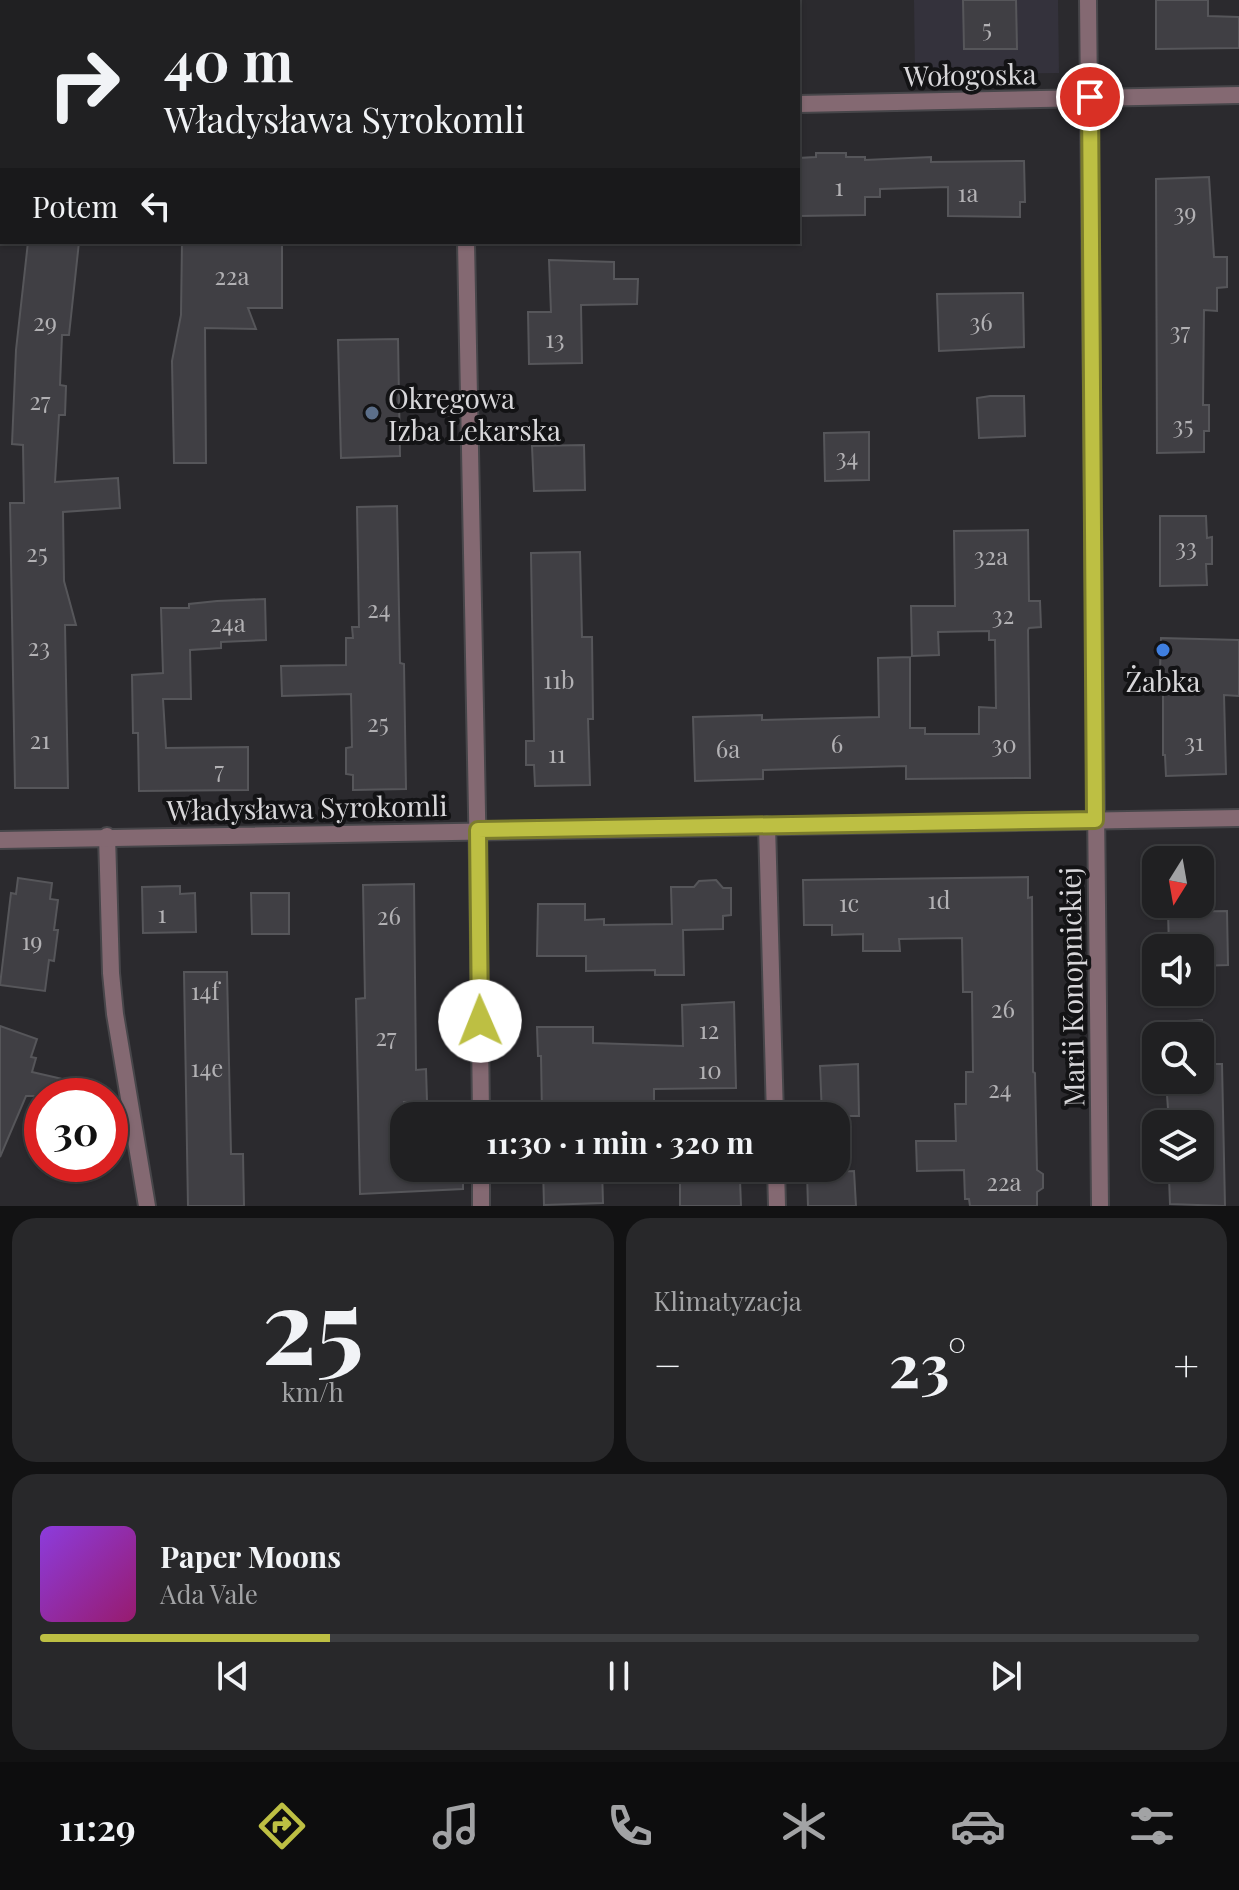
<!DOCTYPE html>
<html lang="pl">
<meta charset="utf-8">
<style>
body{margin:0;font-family:"Playfair Display",serif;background:#28282a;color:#f1f3f6;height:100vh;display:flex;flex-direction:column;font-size:30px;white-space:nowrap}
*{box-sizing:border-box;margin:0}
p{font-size:26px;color:#a2a3a5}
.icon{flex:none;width:44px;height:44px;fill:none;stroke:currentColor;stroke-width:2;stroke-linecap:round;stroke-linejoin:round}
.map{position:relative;height:1206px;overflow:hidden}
.side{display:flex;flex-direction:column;gap:12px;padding:12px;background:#121213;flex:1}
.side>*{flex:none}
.top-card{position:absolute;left:0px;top:0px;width:800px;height:244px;box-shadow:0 2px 6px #0004,0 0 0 2px #3d3e40;background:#202022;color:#f1f3f6;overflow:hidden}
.needle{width:52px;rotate:191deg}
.controls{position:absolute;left:1142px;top:846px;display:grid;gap:16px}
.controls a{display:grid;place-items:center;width:72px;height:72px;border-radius:16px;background:#202022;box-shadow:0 2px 6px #0004,0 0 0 2px #3d3e40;font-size:40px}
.speed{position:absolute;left:24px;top:1078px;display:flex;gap:16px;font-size:40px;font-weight:700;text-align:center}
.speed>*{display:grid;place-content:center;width:104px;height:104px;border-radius:50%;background:#202022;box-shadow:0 2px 6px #0004,0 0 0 2px #3d3e40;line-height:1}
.speed .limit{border:12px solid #d22;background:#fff;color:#111}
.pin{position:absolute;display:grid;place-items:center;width:68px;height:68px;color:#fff;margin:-34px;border:4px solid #fff;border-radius:50%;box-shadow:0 2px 8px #0007}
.me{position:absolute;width:88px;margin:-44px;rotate:359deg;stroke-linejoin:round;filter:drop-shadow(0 0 6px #0008)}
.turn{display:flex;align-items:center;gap:28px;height:168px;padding:0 32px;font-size:36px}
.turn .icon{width:104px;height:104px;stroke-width:2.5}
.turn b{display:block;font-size:56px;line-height:68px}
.then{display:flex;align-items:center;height:76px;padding:0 32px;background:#0003;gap:16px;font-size:30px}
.big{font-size:60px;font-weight:700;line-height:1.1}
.side .widget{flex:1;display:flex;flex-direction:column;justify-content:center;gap:12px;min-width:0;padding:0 28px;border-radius:24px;background:#28282a}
.side .dial{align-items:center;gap:0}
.dial b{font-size:104px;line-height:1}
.song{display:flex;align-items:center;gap:24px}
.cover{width:96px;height:96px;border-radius:12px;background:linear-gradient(135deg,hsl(270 70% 55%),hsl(320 70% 35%))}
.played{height:8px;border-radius:4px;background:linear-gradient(90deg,#bdbf43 25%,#3d3e40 25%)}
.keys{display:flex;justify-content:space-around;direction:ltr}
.heat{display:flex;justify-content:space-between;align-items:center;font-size:44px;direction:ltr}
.side .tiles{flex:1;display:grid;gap:12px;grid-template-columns:1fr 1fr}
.widget:last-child{grid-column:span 2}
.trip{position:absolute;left:390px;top:1102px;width:460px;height:80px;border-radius:24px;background:#202022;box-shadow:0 2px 6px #0004,0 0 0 2px #3d3e40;font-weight:700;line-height:80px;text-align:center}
.tab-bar{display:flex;height:128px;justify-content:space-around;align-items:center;background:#0d0d0e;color:#a2a3a5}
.tab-bar .icon{width:56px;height:56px}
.tab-bar .current{color:#bdbf43}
.tab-bar b{font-size:36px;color:#f1f3f6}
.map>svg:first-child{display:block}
</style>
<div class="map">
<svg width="1239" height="1206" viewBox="0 0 1239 1206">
<rect width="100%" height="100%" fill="#2b2a2e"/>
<!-- built -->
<polygon fill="#34323c" points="914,0 1058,0 1059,73 915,75"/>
<!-- building -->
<g fill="#403f44" stroke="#56565a" stroke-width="2">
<polygon points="963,0 1016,0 1017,49 964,49"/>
<polygon points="1156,0 1208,0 1208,16 1239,17 1239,48 1156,49"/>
<polygon points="816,153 846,153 846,157 865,157 865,160 931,157 931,162 1024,161 1025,202 1020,202 1020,217 948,216 948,187 880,189 880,197 865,197 865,215 798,216 798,158 816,157"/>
<polygon points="1209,177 1214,257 1227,257 1227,287 1217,288 1217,311 1204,310 1203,405 1209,405 1209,431 1204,431 1204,452 1157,453 1156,179"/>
<polygon points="28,242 79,242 69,335 62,335 60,385 66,386 65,415 59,415 55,482 118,478 120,508 63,512 64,581 76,625 65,625 68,788 15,788 10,503 24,503 23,445 12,444 16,350"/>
<polygon points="182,242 282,242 282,308 248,308 256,329 205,328 206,463 174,463 172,361 181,315"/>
<polygon points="549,260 614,262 614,279 638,279 637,304 581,305 582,363 529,364 528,312 551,312"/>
<polygon points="1023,293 1024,347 939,351 937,294"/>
<polygon points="398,339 400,456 341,458 338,340"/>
<polygon points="990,396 1024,396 1025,436 979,438 977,398"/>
<polygon points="869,432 869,480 825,481 824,433"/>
<polygon points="584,445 585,490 534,491 532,446"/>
<polygon points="397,506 400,663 404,664 406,789 353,790 353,775 346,774 346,748 352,747 351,694 282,696 281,666 346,665 346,638 353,638 352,627 359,627 357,507"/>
<polygon points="1160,516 1206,516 1207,538 1212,537 1212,564 1206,564 1207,585 1160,586"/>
<polygon points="1028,530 1029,601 1040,601 1041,627 1029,628 1028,630 1030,778 906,779 906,766 763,770 763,779 695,781 693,717 762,715 762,720 879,717 878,658 910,657 910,728 925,728 925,734 979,734 979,707 996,708 995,640 989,640 989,631 938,632 939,655 912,656 911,606 955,606 954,531"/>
<polygon points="580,552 582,637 592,637 593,719 588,719 590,785 535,786 534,765 526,765 526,741 534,741 531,553"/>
<polygon points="265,599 266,640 221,642 221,648 190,650 191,699 163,699 166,748 248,747 248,790 139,791 138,733 133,733 132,675 163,673 161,608 189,608 189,604 217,601"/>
<polygon points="1161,638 1239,640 1239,696 1224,695 1226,774 1166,776 1165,755 1163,755 1163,670 1160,670"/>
<polygon points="1028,877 1028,898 1032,897 1033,1072 1035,1073 1037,1170 1043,1174 1043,1188 1037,1192 1037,1206 970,1206 969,1199 965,1199 964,1170 917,1171 916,1141 956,1141 955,1104 966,1104 966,1072 973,1072 972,992 963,992 962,938 899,939 900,951 863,951 863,934 832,935 832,925 804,925 803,880"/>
<polygon points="18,878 52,883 50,899 58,900 54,930 58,930 54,961 49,960 45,991 0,985 11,893 16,894"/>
<polygon points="716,880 723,888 731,888 731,915 723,916 723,929 683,930 684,975 655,975 655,970 586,971 586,956 537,956 538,904 585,904 585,920 604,919 604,925 672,924 671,887 694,887 699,881"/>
<polygon points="414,884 416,1070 426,1069 427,1101 404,1102 404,1168 463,1168 463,1189 360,1194 356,999 365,998 363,885"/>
<polygon points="180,886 180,894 195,893 196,932 143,933 142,887"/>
<polygon points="251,893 289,893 289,934 252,934"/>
<polygon points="1227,911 1228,965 1200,966 1200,948 1169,948 1168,912"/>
<polygon points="184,972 227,972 231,1154 243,1154 244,1206 188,1206"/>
<polygon points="734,1002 736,1088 654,1089 654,1110 601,1112 602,1116 542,1116 541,1056 538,1056 537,1027 593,1027 593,1043 683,1046 682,1005"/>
<polygon points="1202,1020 1203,1064 1222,1064 1225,1206 1170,1204 1169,1177 1175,1177 1174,1168 1200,1168 1200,1124 1169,1122 1167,1095 1169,1080 1200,1080 1200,1036 1172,1036 1171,1022"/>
<polygon points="0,1026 37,1039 31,1057 36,1058 32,1072 93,1086 92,1096 26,1096 0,1157"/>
<polygon points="858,1064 859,1116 822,1116 820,1066"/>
<polygon points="543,1168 602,1168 603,1203 544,1205"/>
<polygon points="680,1168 728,1168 728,1179 740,1180 741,1206 680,1206"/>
<polygon points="854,1171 856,1206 808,1206 807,1173"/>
</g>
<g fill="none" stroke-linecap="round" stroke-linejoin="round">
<defs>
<g id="street">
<polyline points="463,0 463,2"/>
<polyline points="1088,0 1100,1206"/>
<polyline points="798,104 1239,95"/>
<polyline points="466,242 478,864 481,1116"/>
<polyline points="767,825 775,1116"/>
<polyline points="107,836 111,973 115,1014 147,1206"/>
<polyline points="0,840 1239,818"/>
<polyline points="481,1168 481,1206"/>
<polyline points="776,1168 777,1206"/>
</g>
<g id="secondary">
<polyline points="13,2 14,0"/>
<polyline points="0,56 2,48"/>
</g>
</defs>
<!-- street casing -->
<use href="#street" stroke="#47464a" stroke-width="20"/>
<!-- secondary casing -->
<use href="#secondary" stroke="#47464a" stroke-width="20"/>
<!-- street -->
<use href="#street" stroke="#846972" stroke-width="16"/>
<!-- secondary -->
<use href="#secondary" stroke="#b78b9a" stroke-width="16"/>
</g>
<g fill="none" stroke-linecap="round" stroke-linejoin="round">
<defs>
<polyline id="route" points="480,1021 478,830 1095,820 1090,97"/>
</defs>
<!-- route casing -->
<use href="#route" stroke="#7b7c2c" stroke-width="20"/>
<!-- route -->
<use href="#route" stroke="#bdbf43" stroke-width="14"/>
</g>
<!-- markers -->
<circle fill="#5c6f8a" stroke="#131315" stroke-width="3" cx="372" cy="413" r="8"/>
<circle fill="#3f7fe0" stroke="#131315" stroke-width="3" cx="1163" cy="650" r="8"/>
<g text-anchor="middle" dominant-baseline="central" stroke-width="8" stroke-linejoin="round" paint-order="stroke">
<!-- number labels -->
<g font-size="24" fill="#b2b1b4">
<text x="987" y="27">5</text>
<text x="839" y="186">1</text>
<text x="968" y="192">1a</text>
<text x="1185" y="211">39</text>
<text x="232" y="275">22a</text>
<text x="45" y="321">29</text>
<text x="981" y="321">36</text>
<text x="1180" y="330">37</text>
<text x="555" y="338">13</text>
<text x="40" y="400">27</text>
<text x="1183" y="424">35</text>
<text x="847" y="456">34</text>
<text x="1186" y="546">33</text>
<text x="37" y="552">25</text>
<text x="991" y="555">32a</text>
<text x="379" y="608">24</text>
<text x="1003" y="614">32</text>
<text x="228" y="622">24a</text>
<text x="39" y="646">23</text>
<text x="559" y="679">11b</text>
<text x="378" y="722">25</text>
<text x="40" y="739">21</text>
<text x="1194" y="741">31</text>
<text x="837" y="743">6</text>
<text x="1004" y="743">30</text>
<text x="728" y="748">6a</text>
<text x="557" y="753">11</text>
<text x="219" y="769">7</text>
<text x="939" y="899">1d</text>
<text x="849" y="902">1c</text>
<text x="162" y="913">1</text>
<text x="389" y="915">26</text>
<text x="32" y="940">19</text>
<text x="205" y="990">14f</text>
<text x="1003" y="1008">26</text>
<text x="709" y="1029">12</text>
<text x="386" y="1036">27</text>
<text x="207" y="1067">14e</text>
<text x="710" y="1069">10</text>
<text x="1000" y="1088">24</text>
<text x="1004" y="1181">22a</text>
</g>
<!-- street labels -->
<g font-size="28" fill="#d8d7da" stroke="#131315">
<text transform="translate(970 74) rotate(-1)">Wołogoska</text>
<text transform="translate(307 807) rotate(-1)">Władysława Syrokomli</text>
<text transform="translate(1071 987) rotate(-91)">Marii Konopnickiej</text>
</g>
<!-- poi labels -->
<g font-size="28" fill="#d8d7da" stroke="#131315" text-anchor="start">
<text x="388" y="397">Okręgowa<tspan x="388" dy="32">Izba Lekarska</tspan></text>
<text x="1163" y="680" text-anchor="middle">Żabka</text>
</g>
</g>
</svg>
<div class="controls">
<a><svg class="needle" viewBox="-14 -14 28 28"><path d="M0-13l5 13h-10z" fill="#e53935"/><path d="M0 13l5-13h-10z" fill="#a2a3a5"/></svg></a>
<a><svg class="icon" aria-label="sound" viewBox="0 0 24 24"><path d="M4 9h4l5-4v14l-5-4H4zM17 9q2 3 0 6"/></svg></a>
<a><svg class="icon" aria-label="search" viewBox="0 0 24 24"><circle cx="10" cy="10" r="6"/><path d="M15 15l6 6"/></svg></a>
<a><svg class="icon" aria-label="layers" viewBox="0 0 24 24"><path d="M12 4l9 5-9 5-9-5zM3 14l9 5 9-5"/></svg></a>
</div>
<div class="speed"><div class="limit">30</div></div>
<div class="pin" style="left:1090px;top:97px;background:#d93025"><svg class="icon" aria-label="arrive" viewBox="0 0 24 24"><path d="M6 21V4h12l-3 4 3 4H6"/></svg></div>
<svg class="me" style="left:480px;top:1021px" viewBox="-20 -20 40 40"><circle r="19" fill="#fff"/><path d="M0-13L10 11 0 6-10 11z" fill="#bdbf43"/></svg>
<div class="trip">11:30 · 1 min · 320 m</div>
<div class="top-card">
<div class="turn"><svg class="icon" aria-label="right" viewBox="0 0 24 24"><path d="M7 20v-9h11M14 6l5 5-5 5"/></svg><div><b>40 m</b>Władysława Syrokomli</div></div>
<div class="then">Potem<svg class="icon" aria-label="left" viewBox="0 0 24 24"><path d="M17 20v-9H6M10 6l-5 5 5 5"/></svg></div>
</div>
</div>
<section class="side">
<div class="tiles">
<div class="widget dial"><b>25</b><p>km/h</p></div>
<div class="widget"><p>Klimatyzacja</p>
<div class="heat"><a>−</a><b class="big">23°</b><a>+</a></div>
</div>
<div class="widget">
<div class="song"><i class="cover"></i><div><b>Paper Moons</b><p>Ada Vale</p></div></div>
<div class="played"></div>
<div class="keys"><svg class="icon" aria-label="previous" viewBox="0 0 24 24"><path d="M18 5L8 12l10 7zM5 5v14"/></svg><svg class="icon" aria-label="pause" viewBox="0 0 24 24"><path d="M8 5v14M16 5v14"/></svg><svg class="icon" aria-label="next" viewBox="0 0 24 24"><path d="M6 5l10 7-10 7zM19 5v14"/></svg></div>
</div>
</div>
</section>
<nav class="tab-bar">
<b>11:29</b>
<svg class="icon current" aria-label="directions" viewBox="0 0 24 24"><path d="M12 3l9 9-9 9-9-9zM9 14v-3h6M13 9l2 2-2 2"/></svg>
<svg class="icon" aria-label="music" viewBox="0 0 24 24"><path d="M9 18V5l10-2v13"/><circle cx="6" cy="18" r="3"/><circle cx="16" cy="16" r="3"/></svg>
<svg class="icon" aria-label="phone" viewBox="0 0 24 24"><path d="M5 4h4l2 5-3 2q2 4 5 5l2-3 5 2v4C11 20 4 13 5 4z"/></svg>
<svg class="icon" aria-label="climate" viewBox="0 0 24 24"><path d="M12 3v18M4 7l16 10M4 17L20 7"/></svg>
<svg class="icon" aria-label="car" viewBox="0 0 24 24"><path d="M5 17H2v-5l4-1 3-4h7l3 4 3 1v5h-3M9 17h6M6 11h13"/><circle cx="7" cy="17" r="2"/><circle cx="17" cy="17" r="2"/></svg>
<svg class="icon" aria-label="filters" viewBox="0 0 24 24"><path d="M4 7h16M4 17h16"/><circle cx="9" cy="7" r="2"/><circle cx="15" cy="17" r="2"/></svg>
</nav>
